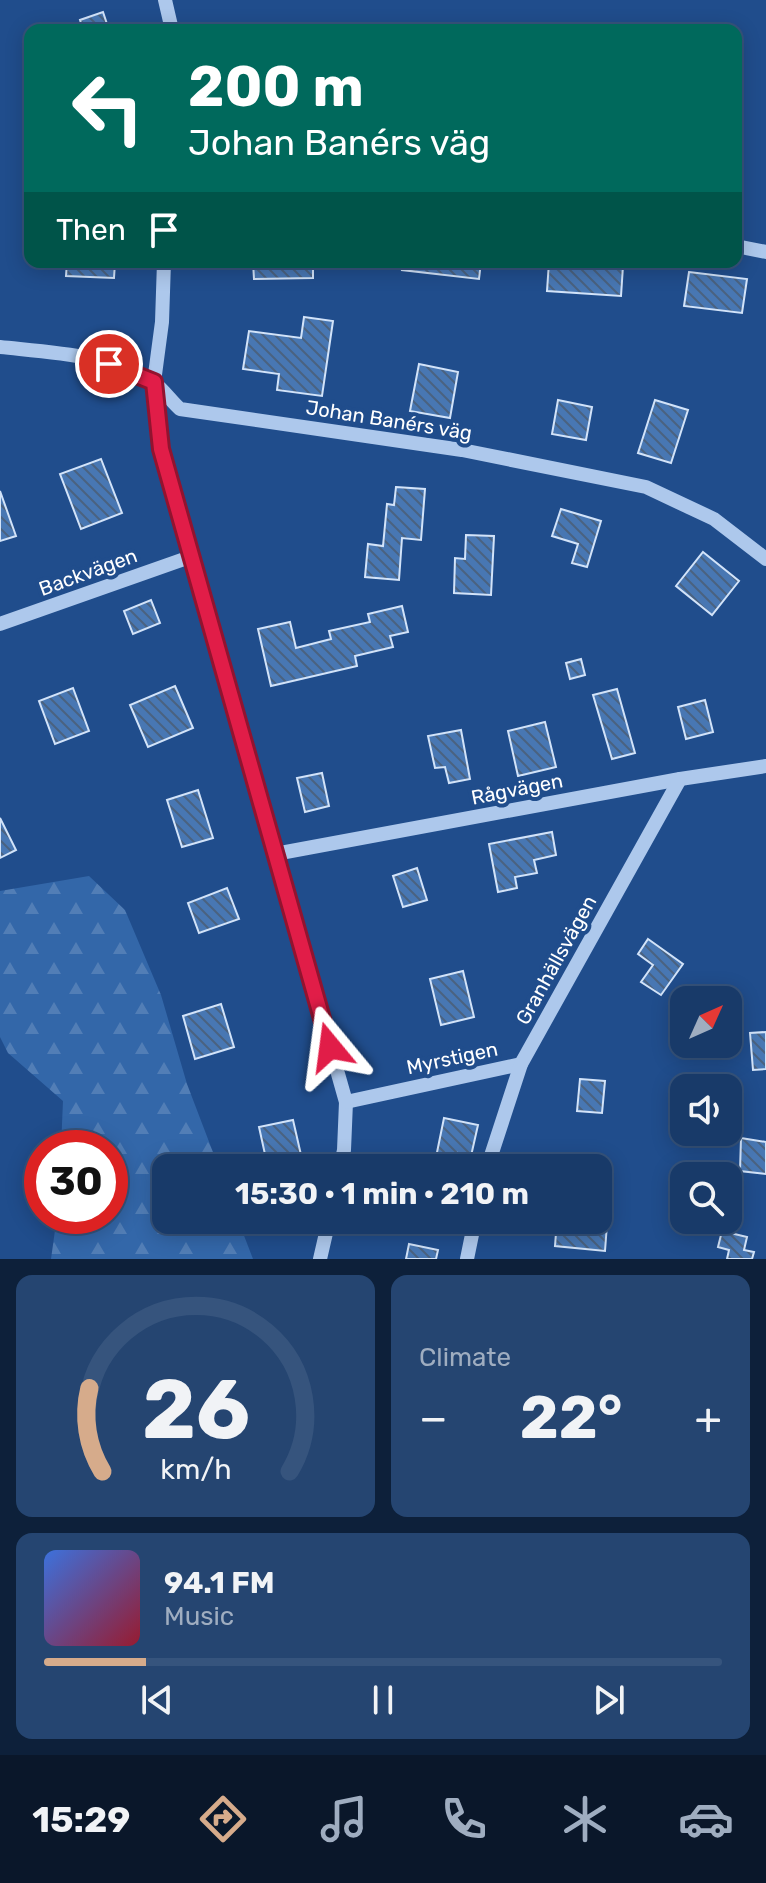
<!DOCTYPE html>
<meta charset="utf-8">
<style>
body{margin:0;font-family:Rubik,sans-serif;background:#254571;color:#f1f3f6;height:100vh;display:flex;flex-direction:column;font-size:30px;white-space:nowrap}
*{box-sizing:border-box;margin:0}
p{font-size:26px;color:#9fadc0}
.icon{flex:none;width:44px;height:44px;fill:none;stroke:currentColor;stroke-width:2;stroke-linecap:round;stroke-linejoin:round}
.map{position:relative;height:1259px;overflow:hidden}
.sheet{display:flex;flex-direction:column;gap:16px;padding:16px;background:#0d203a;flex:1}
.sheet>*{flex:none}
.top-card{position:absolute;left:24px;top:24px;width:718px;height:244px;border-radius:16px;box-shadow:0 4px 20px #0003,0 0 0 2px #36547d;background:#00695c;color:#fff;overflow:hidden}
.needle{width:52px;rotate:45deg}
.controls{position:absolute;left:670px;top:986px;display:grid;gap:16px}
.controls a{display:grid;place-items:center;width:72px;height:72px;border-radius:16px;background:#183a69;box-shadow:0 4px 20px #0003,0 0 0 2px #36547d;font-size:40px}
.speed{position:absolute;left:24px;top:1130px;display:flex;gap:16px;font-size:40px;font-weight:700;text-align:center}
.speed>*{display:grid;place-content:center;width:104px;height:104px;border-radius:50%;background:#183a69;box-shadow:0 4px 20px #0003,0 0 0 2px #36547d;line-height:1}
.speed .limit{border:12px solid #d22;background:#fff;color:#111}
.pin{position:absolute;display:grid;place-items:center;width:68px;height:68px;color:#fff;margin:-34px;border:4px solid #fff;border-radius:50%;box-shadow:0 2px 8px #0007}
.me{position:absolute;width:88px;margin:-44px;rotate:344deg;stroke-linejoin:round;filter:drop-shadow(0 0 6px #0008)}
.turn{display:flex;align-items:center;gap:28px;height:168px;padding:0 32px;font-size:36px}
.turn .icon{width:104px;height:104px;stroke-width:2.5}
.turn b{display:block;font-size:56px;line-height:68px}
.then{display:flex;align-items:center;height:76px;padding:0 32px;background:#0003;gap:16px;font-size:30px}
.big{font-size:60px;font-weight:700;line-height:1.1}
.sheet .card{flex:1;display:flex;flex-direction:column;justify-content:center;gap:12px;min-width:0;padding:0 28px;border-radius:16px;background:#254571}
.sheet .dial{align-items:center;gap:0}
.dial svg{height:208px;overflow:visible;fill:none;stroke:#36547d;stroke-width:7;stroke-linecap:round;text-anchor:middle}
.dial text{fill:#f1f3f6;stroke:none}
.song{display:flex;align-items:center;gap:24px}
.cover{width:96px;height:96px;border-radius:12px;background:linear-gradient(135deg,hsl(220 70% 55%),hsl(350 70% 35%))}
.played{height:8px;border-radius:4px;background:linear-gradient(90deg,#d6ab8b 15%,#36547d 15%)}
.keys{display:flex;justify-content:space-around;direction:ltr}
.heat{display:flex;justify-content:space-between;align-items:center;font-size:44px;direction:ltr}
.sheet .tiles{flex:1;display:grid;gap:16px;grid-template-columns:1fr 1fr}
.card:last-child{grid-column:span 2}
.trip{position:absolute;left:152px;top:1154px;width:460px;height:80px;border-radius:16px;background:#183a69;box-shadow:0 4px 20px #0003,0 0 0 2px #36547d;font-weight:700;line-height:80px;text-align:center}
.dock{display:flex;height:128px;justify-content:space-around;align-items:center;background:#0a172a;color:#9fadc0}
.dock .icon{width:56px;height:56px}
.dock .current{color:#d6ab8b}
.dock b{font-size:36px;color:#f1f3f6}
.map>svg:first-child{display:block}
</style>
<div class="map">
<svg width="766" height="1259" viewBox="0 0 766 1259">
<defs>
<pattern id="forest-firs" width="22" height="20" patternUnits="userSpaceOnUse" patternTransform="scale(2)"><rect width="22" height="20" fill="#3367a9"/><path d="M5 1l3.5 6h-7zM16 11l3.5 6h-7z" fill="#527eb6"/></pattern>
<pattern id="building-back-hatch" width="6" height="6" patternUnits="userSpaceOnUse" patternTransform="scale(2)"><rect width="6" height="6" fill="#4877b3"/><path d="M-1 5l2 2M0 0l6 6M5-1l2 2" fill="none" stroke="#4a6280"/></pattern>
</defs>
<rect width="100%" height="100%" fill="#204d8c"/>
<!-- forest -->
<polygon fill="url(#forest-firs)" points="89,876 125,910 161,995 187,1084 219,1168 166,1168 166,1220 238,1220 253,1259 51,1259 57,1216 110,1216 110,1148 61,1148 63,1101 8,1053 0,1037 0,891"/>
<!-- building -->
<g fill="url(#building-back-hatch)" stroke="#d2e3f9" stroke-width="2">
<polygon points="103,12 109,30 83,30 80,20"/>
<polygon points="67,262 115,262 114,278 66,276"/>
<polygon points="253,262 313,262 313,278 254,279"/>
<polygon points="403,262 481,262 479,279 402,270"/>
<polygon points="549,262 623,266 621,296 547,291"/>
<polygon points="689,272 747,279 742,313 684,306"/>
<polygon points="304,317 333,321 322,396 277,390 279,374 243,369 249,331 301,338"/>
<polygon points="419,364 458,372 450,418 410,411"/>
<polygon points="558,400 592,407 586,440 552,434"/>
<polygon points="655,400 688,410 671,463 638,453"/>
<polygon points="101,459 122,513 81,529 60,474"/>
<polygon points="396,487 425,489 421,540 402,538 399,580 365,577 368,544 383,546 387,504 394,505"/>
<polygon points="0,491 16,536 0,541"/>
<polygon points="561,509 601,521 587,567 572,563 578,544 552,536"/>
<polygon points="466,535 494,536 491,595 454,593 455,558 465,559"/>
<polygon points="703,552 739,581 712,615 676,586"/>
<polygon points="151,600 160,623 133,634 124,611"/>
<polygon points="402,606 408,632 390,636 393,647 355,656 357,666 271,686 258,629 290,622 296,648 331,639 329,631 370,622 368,614"/>
<polygon points="581,659 585,675 570,679 566,663"/>
<polygon points="175,686 193,728 148,747 130,705"/>
<polygon points="73,688 89,731 55,744 39,701"/>
<polygon points="617,689 635,753 612,759 593,695"/>
<polygon points="705,700 713,732 686,739 678,707"/>
<polygon points="545,722 556,767 518,776 508,731"/>
<polygon points="461,730 470,779 449,783 445,767 435,768 428,736"/>
<polygon points="322,773 329,806 305,812 297,778"/>
<polygon points="198,790 213,838 182,847 167,800"/>
<polygon points="0,818 16,850 0,858"/>
<polygon points="552,832 556,855 534,860 537,873 515,877 517,888 498,892 489,844"/>
<polygon points="417,868 427,900 403,907 393,876"/>
<polygon points="227,888 239,919 199,933 188,903"/>
<polygon points="648,939 683,964 661,995 641,982 653,965 638,954"/>
<polygon points="463,971 474,1017 441,1025 430,979"/>
<polygon points="221,1004 234,1047 195,1059 183,1016"/>
<polygon points="766,1032 766,1069 753,1070 750,1033"/>
<polygon points="580,1079 605,1081 602,1113 577,1111"/>
<polygon points="444,1118 478,1125 471,1156 458,1153 455,1168 434,1167"/>
<polygon points="293,1120 304,1168 268,1168 259,1127"/>
<polygon points="741,1138 766,1142 766,1174 740,1171"/>
<polygon points="557,1220 584,1220 607,1224 605,1251 555,1246"/>
<polygon points="722,1231 747,1237 744,1250 754,1252 752,1259 727,1259 729,1250 718,1247"/>
<polygon points="409,1244 438,1250 436,1259 406,1259"/>
</g>
<g fill="none" stroke-linecap="round" stroke-linejoin="round">
<!-- minor -->
<g stroke="#adc8ec" stroke-width="14">
<polyline points="165,0 172,30"/>
<polyline points="736,246 766,252"/>
<polyline points="164,262 162,322 154,382 161,449 346,1102 344,1150 340,1168"/>
<path d="M0 347C46 352 115 355 153 382 163 389 171 401 180 409L462 450 646 487 714 519 766 559"/>
<polyline points="0,624 190,557"/>
<polyline points="275,854 680,779 766,766"/>
<polyline points="346,1102 521,1064"/>
<polyline points="487,1168 521,1064 680,779"/>
<polyline points="320,1259 329,1220"/>
<polyline points="467,1259 475,1220"/>
</g>
</g>
<g fill="none" stroke-linecap="round" stroke-linejoin="round">
<defs>
<polyline id="route" points="109,364 154,382 161,449 330,1047"/>
</defs>
<!-- route casing -->
<use href="#route" stroke="#92132f" stroke-width="20"/>
<!-- route -->
<use href="#route" stroke="#e11d48" stroke-width="14"/>
</g>
<g text-anchor="middle" dominant-baseline="central" stroke-width="8" stroke-linejoin="round" paint-order="stroke">
<!-- street labels -->
<g font-size="20" fill="#fff" stroke="#204d8c">
<text transform="translate(389 420) rotate(9)">Johan Banérs väg</text>
<text transform="translate(88 572) rotate(-20)">Backvägen</text>
<text transform="translate(517 789) rotate(-11)">Rågvägen</text>
<text transform="translate(556 960) rotate(-61)">Granhällsvägen</text>
<text transform="translate(452 1058) rotate(-12)">Myrstigen</text>
</g>
</g>
</svg>
<div class="controls">
<a><svg class="needle" viewBox="-14 -14 28 28"><path d="M0-13l5 13h-10z" fill="#e53935"/><path d="M0 13l5-13h-10z" fill="#9fadc0"/></svg></a>
<a><svg class="icon" aria-label="sound" viewBox="0 0 24 24"><path d="M4 9h4l5-4v14l-5-4H4zM17 9q2 3 0 6"/></svg></a>
<a><svg class="icon" aria-label="search" viewBox="0 0 24 24"><circle cx="10" cy="10" r="6"/><path d="M15 15l6 6"/></svg></a>
</div>
<div class="speed"><div class="limit">30</div></div>
<div class="pin" style="left:109px;top:364px;background:#d93025"><svg class="icon" aria-label="arrive" viewBox="0 0 24 24"><path d="M6 21V4h12l-3 4 3 4H6"/></svg></div>
<svg class="me" style="left:330px;top:1047px" viewBox="-20 -20 40 40"><path d="M0-17L14 15 0 8-14 15z" fill="#e11d48" stroke="#fff" stroke-width="4"/></svg>
<div class="trip">15:30 · 1 min · 210 m</div>
<div class="top-card">
<div class="turn"><svg class="icon" aria-label="left" viewBox="0 0 24 24"><path d="M17 20v-9H6M10 6l-5 5 5 5"/></svg><div><b>200 m</b>Johan Banérs väg</div></div>
<div class="then">Then<svg class="icon" aria-label="arrive" viewBox="0 0 24 24"><path d="M6 21V4h12l-3 4 3 4H6"/></svg></div>
</div>
</div>
<section class="sheet">
<div class="tiles">
<div class="card dial"><svg viewBox="0 0 100 80">
<path d="M14 69A42 42 0 1 1 86 69"/>
<path d="M14 69A42 42 0 0 1 9 37" stroke="#d6ab8b"/>
<text x="50" y="56" font-size="32" font-weight="700">26</text>
<text x="50" y="72" font-size="11">km/h</text>
</svg></div>
<div class="card"><p>Climate</p>
<div class="heat"><a>−</a><b class="big">22°</b><a>+</a></div>
</div>
<div class="card">
<div class="song"><i class="cover"></i><div><b>94.1 FM</b><p>Music</p></div></div>
<div class="played"></div>
<div class="keys"><svg class="icon" aria-label="previous" viewBox="0 0 24 24"><path d="M18 5L8 12l10 7zM5 5v14"/></svg><svg class="icon" aria-label="pause" viewBox="0 0 24 24"><path d="M8 5v14M16 5v14"/></svg><svg class="icon" aria-label="next" viewBox="0 0 24 24"><path d="M6 5l10 7-10 7zM19 5v14"/></svg></div>
</div>
</div>
</section>
<nav class="dock">
<b>15:29</b>
<svg class="icon current" aria-label="directions" viewBox="0 0 24 24"><path d="M12 3l9 9-9 9-9-9zM9 14v-3h6M13 9l2 2-2 2"/></svg>
<svg class="icon" aria-label="music" viewBox="0 0 24 24"><path d="M9 18V5l10-2v13"/><circle cx="6" cy="18" r="3"/><circle cx="16" cy="16" r="3"/></svg>
<svg class="icon" aria-label="phone" viewBox="0 0 24 24"><path d="M5 4h4l2 5-3 2q2 4 5 5l2-3 5 2v4C11 20 4 13 5 4z"/></svg>
<svg class="icon" aria-label="climate" viewBox="0 0 24 24"><path d="M12 3v18M4 7l16 10M4 17L20 7"/></svg>
<svg class="icon" aria-label="car" viewBox="0 0 24 24"><path d="M5 17H2v-5l4-1 3-4h7l3 4 3 1v5h-3M9 17h6M6 11h13"/><circle cx="7" cy="17" r="2"/><circle cx="17" cy="17" r="2"/></svg>
</nav>
